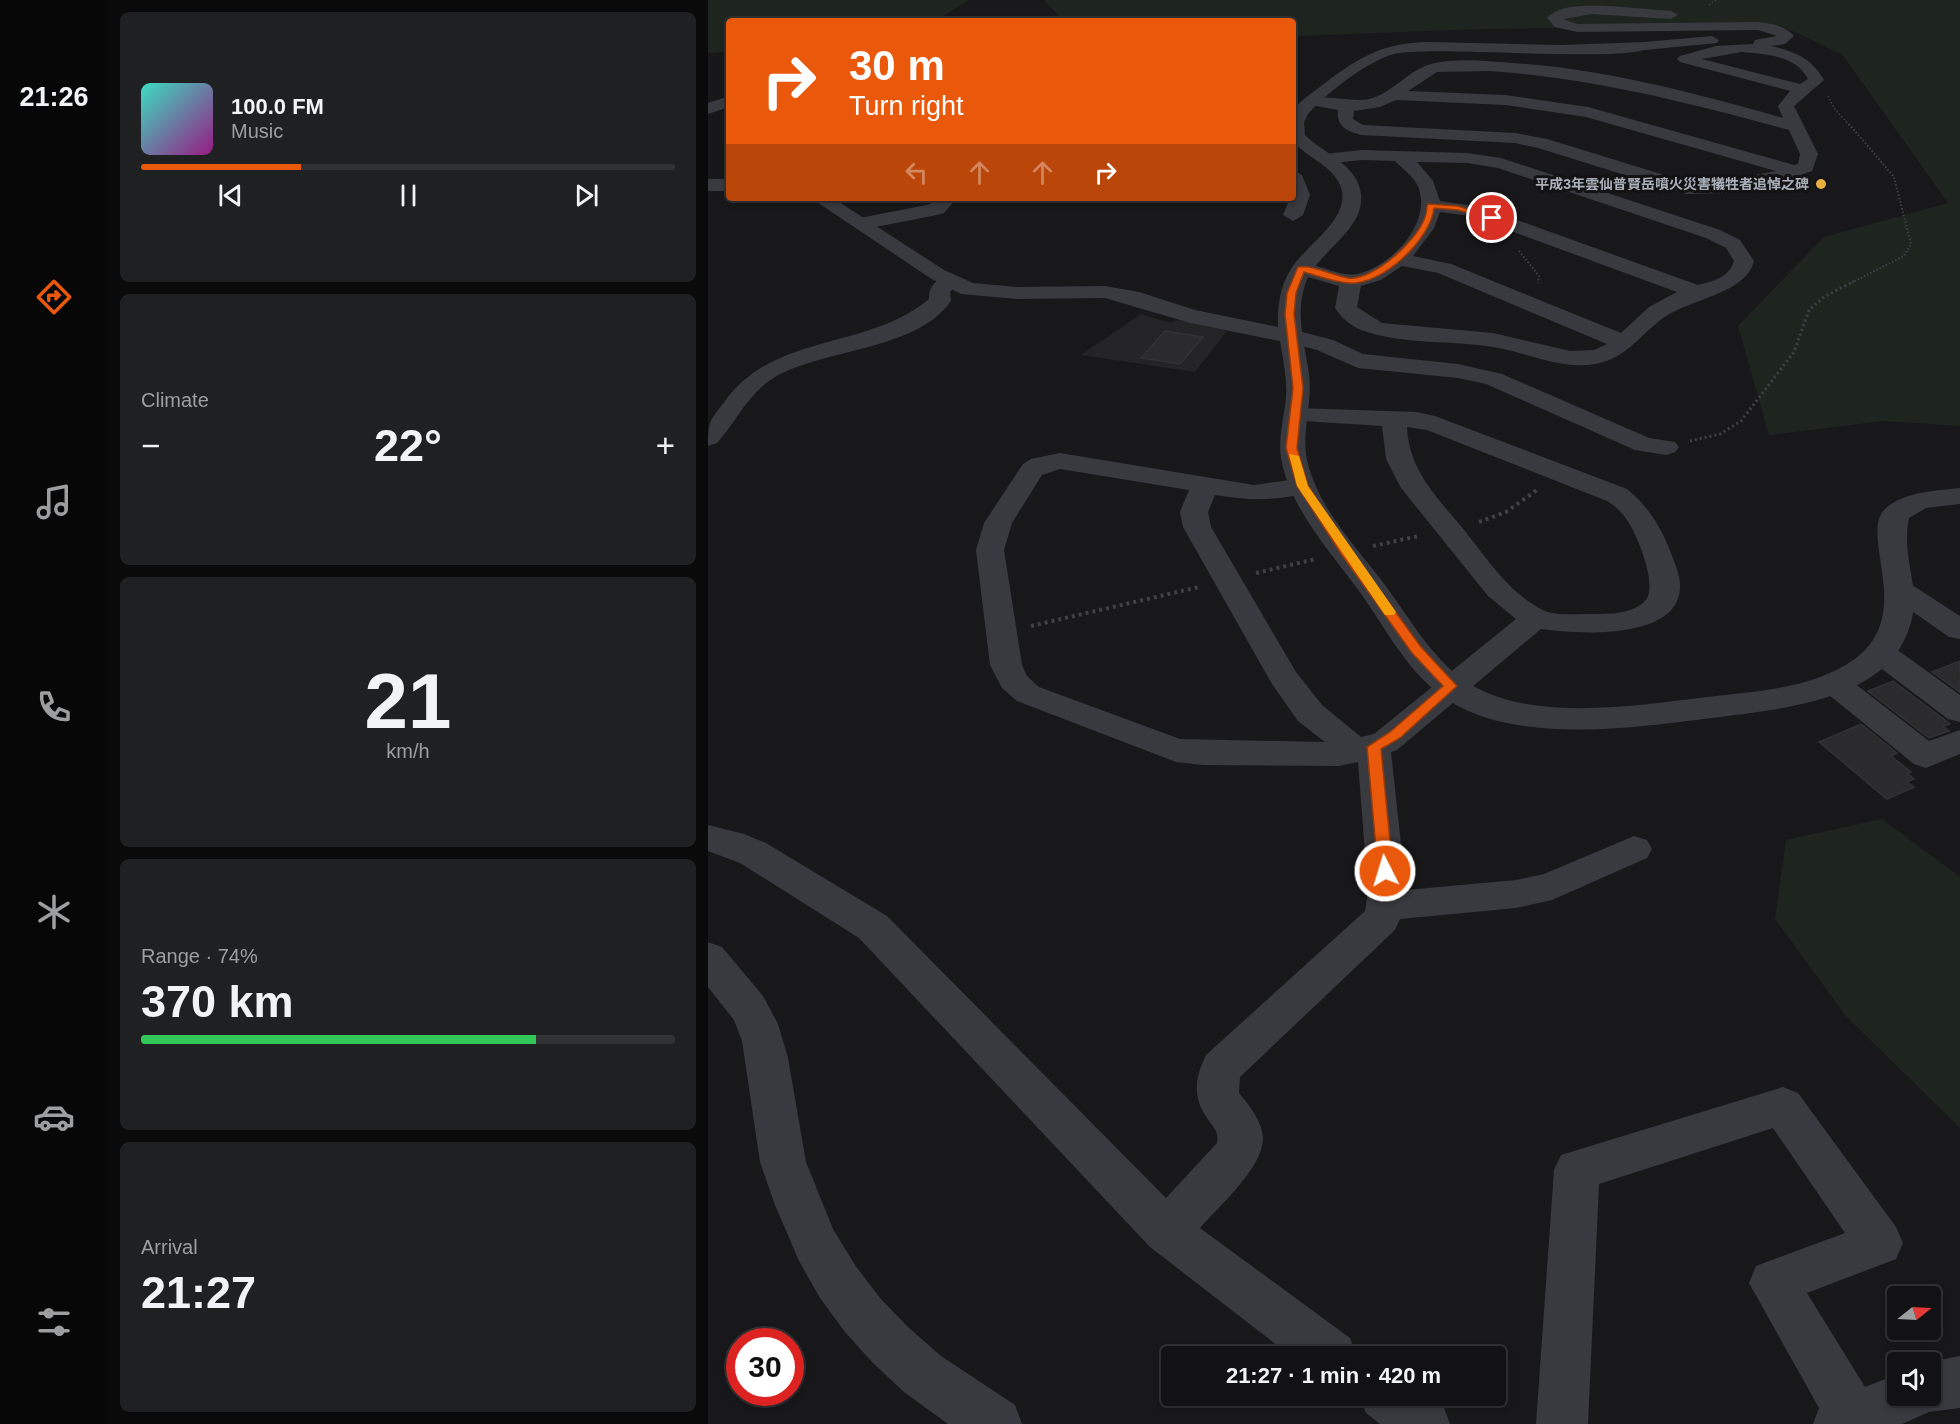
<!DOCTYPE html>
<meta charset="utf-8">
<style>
body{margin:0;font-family:Helvetica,"Noto Sans JP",sans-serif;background:#1f2022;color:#f1f3f6;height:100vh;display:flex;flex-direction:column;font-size:22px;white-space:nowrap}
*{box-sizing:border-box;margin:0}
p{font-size:20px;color:#9c9ea0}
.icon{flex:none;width:33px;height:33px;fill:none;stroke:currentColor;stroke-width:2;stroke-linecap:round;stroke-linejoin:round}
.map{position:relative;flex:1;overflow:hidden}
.panel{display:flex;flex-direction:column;gap:12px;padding:12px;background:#0a0a0b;width:600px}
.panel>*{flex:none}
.hud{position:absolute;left:18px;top:18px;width:570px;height:183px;border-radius:6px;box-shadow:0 3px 9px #0003,0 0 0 2px #313234;background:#ea580c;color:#fff;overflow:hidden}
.needle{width:39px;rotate:72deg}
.fabs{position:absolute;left:1179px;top:1286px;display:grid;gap:12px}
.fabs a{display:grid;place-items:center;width:54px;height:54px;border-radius:6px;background:#121214;box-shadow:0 3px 9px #0003,0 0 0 2px #313234;font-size:30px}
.speed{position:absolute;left:18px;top:1328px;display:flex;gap:12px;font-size:30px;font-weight:700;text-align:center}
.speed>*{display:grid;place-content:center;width:78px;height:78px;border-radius:50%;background:#121214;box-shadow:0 3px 9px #0003,0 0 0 2px #313234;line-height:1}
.speed .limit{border:9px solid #d22;background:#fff;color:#111}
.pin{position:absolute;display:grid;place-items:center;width:51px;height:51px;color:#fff;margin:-26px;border:3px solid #fff;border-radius:50%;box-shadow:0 2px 6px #0007}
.me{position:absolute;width:66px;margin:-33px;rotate:355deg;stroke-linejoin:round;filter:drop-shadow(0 0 4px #0008)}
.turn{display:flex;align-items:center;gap:21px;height:126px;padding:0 24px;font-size:27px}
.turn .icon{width:78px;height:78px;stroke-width:2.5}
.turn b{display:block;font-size:42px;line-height:51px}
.lanes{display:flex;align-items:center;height:57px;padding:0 24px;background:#0003;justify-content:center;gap:30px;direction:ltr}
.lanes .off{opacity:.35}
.big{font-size:45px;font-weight:700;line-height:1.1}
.panel .tile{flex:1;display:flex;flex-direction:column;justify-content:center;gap:9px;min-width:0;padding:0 21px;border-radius:9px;background:#1f2022}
.panel .dial{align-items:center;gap:0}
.dial b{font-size:78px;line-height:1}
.song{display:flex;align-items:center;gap:18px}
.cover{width:72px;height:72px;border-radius:9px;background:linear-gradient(135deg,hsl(170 70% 55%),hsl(310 70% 35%))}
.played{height:6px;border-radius:3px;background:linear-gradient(90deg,#ea580c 30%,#313234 30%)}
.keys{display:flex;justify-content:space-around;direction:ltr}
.heat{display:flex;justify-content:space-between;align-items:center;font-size:33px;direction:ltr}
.charge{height:9px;border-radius:4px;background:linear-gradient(90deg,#34c759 74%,#313234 0)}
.trip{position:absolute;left:453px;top:1346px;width:345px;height:60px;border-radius:6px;background:#121214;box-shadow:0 3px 9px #0003,0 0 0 2px #313234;font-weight:700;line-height:60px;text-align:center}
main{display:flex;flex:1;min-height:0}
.dock{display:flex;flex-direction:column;width:108px;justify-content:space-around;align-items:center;background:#070708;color:#9c9ea0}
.dock .icon{width:42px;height:42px}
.dock .active{color:#ea580c}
.dock b{font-size:27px;color:#f1f3f6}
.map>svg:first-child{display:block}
</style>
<main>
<nav class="dock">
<b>21:26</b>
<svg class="icon active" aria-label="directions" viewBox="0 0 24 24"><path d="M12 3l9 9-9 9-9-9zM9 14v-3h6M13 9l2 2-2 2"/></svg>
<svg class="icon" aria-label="music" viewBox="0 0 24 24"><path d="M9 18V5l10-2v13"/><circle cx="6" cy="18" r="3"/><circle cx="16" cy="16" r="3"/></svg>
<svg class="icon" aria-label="phone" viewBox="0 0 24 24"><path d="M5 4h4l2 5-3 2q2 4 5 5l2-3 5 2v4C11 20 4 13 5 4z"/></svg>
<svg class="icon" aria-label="climate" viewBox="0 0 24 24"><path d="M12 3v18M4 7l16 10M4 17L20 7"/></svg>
<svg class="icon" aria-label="car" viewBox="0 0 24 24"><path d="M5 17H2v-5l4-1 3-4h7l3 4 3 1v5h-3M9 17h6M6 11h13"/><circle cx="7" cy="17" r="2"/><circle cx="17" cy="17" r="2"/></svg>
<svg class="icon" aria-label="filters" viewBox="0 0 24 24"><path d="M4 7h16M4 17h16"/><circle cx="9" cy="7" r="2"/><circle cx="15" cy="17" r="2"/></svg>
</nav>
<section class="panel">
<div class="tile">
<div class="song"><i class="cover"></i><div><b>100.0 FM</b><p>Music</p></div></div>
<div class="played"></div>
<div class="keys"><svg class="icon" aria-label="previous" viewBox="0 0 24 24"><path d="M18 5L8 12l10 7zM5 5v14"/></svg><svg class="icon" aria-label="pause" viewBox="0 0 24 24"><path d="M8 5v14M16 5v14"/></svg><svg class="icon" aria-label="next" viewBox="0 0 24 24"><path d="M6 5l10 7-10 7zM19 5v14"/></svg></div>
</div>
<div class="tile"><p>Climate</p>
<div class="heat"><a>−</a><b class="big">22°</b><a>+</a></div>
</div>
<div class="tile dial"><b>21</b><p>km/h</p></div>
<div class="tile"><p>Range · 74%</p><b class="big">370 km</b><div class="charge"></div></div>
<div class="tile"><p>Arrival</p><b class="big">21:27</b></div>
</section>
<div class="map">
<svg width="1252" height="1424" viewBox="0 0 1252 1424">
<rect width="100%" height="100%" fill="#18181a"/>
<!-- built -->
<polygon fill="#242427" points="433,314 462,323 469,320 519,331 487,372 373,355"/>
<!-- green -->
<g fill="#1e251f">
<polygon points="0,0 262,0 226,21 21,21 21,52 0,53"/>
<polygon points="336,0 1252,0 1252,426 1175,421 1061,435 1030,326 1116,237 1240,203 1134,54 1071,25 775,29 585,36 585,21 356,21"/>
<polygon points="1174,819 1252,877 1252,1128 1138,1016 1067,919 1078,840"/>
</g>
<!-- building -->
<g fill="#2b2b2e" stroke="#323236" stroke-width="1.5">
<polygon points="457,331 495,337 472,364 433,358"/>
<polygon points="1252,661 1252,692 1224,672"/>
<polygon points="1185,681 1242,724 1235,726 1241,731 1221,738 1160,691"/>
<polygon points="1153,724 1189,753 1183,756 1203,772 1199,773 1206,779 1199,782 1206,787 1179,799 1111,742"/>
</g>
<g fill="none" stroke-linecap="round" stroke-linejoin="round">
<!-- path-far3 -->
<g stroke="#3f4145" stroke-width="1.5" stroke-dasharray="1.5 2" stroke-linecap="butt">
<polyline points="1001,5 1008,0"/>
<polyline points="1120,96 1126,108 1142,126"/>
</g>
<!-- path-far2 -->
<g stroke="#3f4145" stroke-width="2" stroke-dasharray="1.5 2" stroke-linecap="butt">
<polyline points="1141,124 1186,177 1203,244 1196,256 1143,283"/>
<polyline points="811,251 831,276 830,283"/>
</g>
<!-- path-far1 -->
<polyline stroke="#3f4145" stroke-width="3" stroke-dasharray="2 3" stroke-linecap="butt" points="982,441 1012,434 1033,421 1086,352 1101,310 1116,297 1146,281"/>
<!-- path -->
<g stroke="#3f4145" stroke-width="4" stroke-dasharray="3 4" stroke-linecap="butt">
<polyline points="771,522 798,512 829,490"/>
<polyline points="665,546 711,536"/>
<polyline points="548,573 608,559"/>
<polyline points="323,626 491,587"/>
</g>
<!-- minor -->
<g fill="#393a3f" fill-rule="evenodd">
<path d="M902 6 963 11 970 15 963 19 884 14 855 19 869 24 1050 22C1064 24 1077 25 1086 36L1077 44 1063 46C1086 51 1104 58 1116 80L1086 106 1110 154 1104 171 1078 180 1016 193 978 194 830 148 807 143 653 135C638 131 628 126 630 110L597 104 595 101C601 92 646 103 661 99 686 93 701 68 727 63 752 58 779 61 804 63 897 69 986 93 1075 118L1070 106 1082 91 972 62 969 59 972 56 1008 46 1045 44 1047 40 1069 36 1050 30 869 32 847 27 839 18C853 3 883 6 902 6ZM1034 52C1057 54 1088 55 1100 79L1092 84 994 59ZM782 71C885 78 982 103 1081 130L1092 154 1090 164 1086 165 880 107 797 95 700 91 729 72ZM688 100 797 105 878 117 1068 171 1016 181 979 182 839 139 807 133 655 125 645 119 646 111 672 107Z"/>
<polygon points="1004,36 1011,40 1009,43 937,50 930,46 937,42"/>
<polygon points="21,96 21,107 0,114 0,103"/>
<path d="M654 150 759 153 793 158 1012 230 1032 240 1046 261C1037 296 978 298 950 322 929 339 916 359 887 364 852 370 819 352 785 347 743 340 700 345 659 332 645 328 635 320 627 308L631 286 586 273 583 269 586 265C607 259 627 278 649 274 682 267 723 225 711 189 707 177 696 170 687 161L654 160 616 164 607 159 616 154ZM709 162 759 163 790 168 998 238 1018 248 1026 261C1021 278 1005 281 990 285L773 207 732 201 725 181ZM732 212 762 216 969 292 941 307 913 333 743 264 705 256 726 228ZM694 266 730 273 899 344 886 350 862 351 785 333 674 323 649 307 653 286 673 280Z"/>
<polygon points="585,170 594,175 602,195 595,215 585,221 575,215 582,198 585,198"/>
<polygon points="221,198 239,198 244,204 236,213 229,215 152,230 142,224 152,218 223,204"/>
<path d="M241 275 248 277 252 281 242 292 243 301C208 351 117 348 67 377 41 392 28 422 9 443L0 446C0 420 2 421 17 401 67 332 158 351 221 299 220 287 229 278 241 275Z"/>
<polygon points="583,329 625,340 655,354 750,364 794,374 941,438 967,442 971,447 967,452 958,455 927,450 778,384 750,378 650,368 609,350 575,341 572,336 575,331"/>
<path d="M588 408 709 412 727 416 919 489C940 506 953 527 963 553 967 564 973 577 972 589 968 641 868 634 833 629L689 750 683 752 698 890 808 880 836 874 926 836 939 840 944 849 939 858 844 900 808 908 692 919 687 930 532 1077 531 1093C541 1105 554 1121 555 1138 555 1168 511 1206 492 1228L642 1338 649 1356H583L442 1247 151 938 32 863 0 851V825L36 834 58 843 179 916 458 1198 509 1143C511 1131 505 1127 499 1118 484 1096 487 1078 498 1055L657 911 660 891 650 762 631 766 495 765 468 762 309 701 294 688 282 665 268 550 276 523 315 464 323 459 352 453 546 485 595 478 604 480 608 486 604 492C568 501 543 501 507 495L500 512 503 527 588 672 614 705 653 737 666 734 808 619 780 596 693 488 678 459 674 426 579 420 576 415 579 410ZM699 427 719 430 899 501C907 506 914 512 919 520 929 534 951 587 937 601 923 615 898 614 880 614 868 614 846 616 835 610 800 593 776 554 752 525 726 494 701 469 699 427ZM352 469 481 490 472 512 475 527 564 684 590 721 617 742 472 739 331 687 319 676 314 665 296 550 304 523 334 475Z"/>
<polygon points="1191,580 1201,583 1252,616 1252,639 1241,637 1181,595 1176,589 1181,583"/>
<polygon points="1173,643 1184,646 1252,695 1252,722 1240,719 1162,660 1157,653 1162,646"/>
<polygon points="1126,673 1137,676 1221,741 1252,730 1252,754 1218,768 1206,764 1115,690 1110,683 1115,676"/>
<polygon points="0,942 14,947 55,996 70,1024 80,1058 98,1162 125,1229 147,1265 172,1298 201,1328 233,1356 307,1405 314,1424 240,1424 196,1392 165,1363 137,1332 112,1298 91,1261 67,1205 52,1162 34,1041 26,1020 0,987"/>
<polygon points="1075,1087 1090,1093 1188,1227 1195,1243 1188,1259 1099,1293 1157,1387 1190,1374 1190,1395 1222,1395 1222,1362 1220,1362 1252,1356 1252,1408 1221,1412 1194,1424 1105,1424 1111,1408 1041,1283 1048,1266 1137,1233 1065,1128 891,1184 880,1424 828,1424 846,1170 853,1155"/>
<polygon points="650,1395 720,1395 735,1405 742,1424 672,1424 658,1413"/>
</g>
<!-- tertiary -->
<g fill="#393a3f" fill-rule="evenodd">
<path d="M721 42 854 45 937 42 944 46C928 65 726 44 686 54 660 61 618 93 600 114L596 122 597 135C615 153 650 165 653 194 657 232 607 252 597 285 587 316 597 344 601 374 605 404 592 435 600 464 612 511 652 551 680 589 700 617 718 647 743 670 766 691 796 701 825 705 883 713 942 704 999 697 1049 691 1106 689 1148 658 1208 612 1149 534 1178 508 1198 491 1228 491 1252 488V504L1218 508 1201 518C1191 568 1223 595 1192 648 1161 699 1074 709 1020 716 937 726 800 750 729 692 696 666 675 624 651 591 623 553 584 510 574 463 569 441 576 419 578 397 579 378 575 359 572 341L482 323 397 298 309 299 253 294 222 278 103 198H125L236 270 265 283 309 287 397 286 431 292 487 310 570 327C569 307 572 286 583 269 598 244 650 215 630 181 620 164 598 156 585 142V111C593 99 606 92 617 83 653 56 675 43 721 42Z"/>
<rect x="0" y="179" width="21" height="12"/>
</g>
</g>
<!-- route -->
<path fill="#ea580c" stroke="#983908" stroke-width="1.5" d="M720 204 750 206 788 218 784 220 750 210 726 208C723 239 674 286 641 283 626 282 610 276 596 272L588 293 586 314 595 388 589 448 600 486 643 551 713 647 749 686 692 738 673 749 685 871 677 876 670 871 659 747 682 732 735 686 704 653 634 555 589 486 578 448 585 388 577 314 579 293 590 267C606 265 624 275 640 278 665 281 710 240 717 217 719 213 718 208 720 204Z"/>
<!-- slow -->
<polygon fill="#f59e0b" points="581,454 591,456 600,486 688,612 686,615 677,615 589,486"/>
<!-- markers -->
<circle fill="#e9af41" stroke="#131315" stroke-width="2" cx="1113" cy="184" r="6"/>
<g text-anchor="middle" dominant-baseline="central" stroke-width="6" stroke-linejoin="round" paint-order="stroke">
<!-- far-poi labels -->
<g font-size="14" font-weight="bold" fill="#abafb9" stroke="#131315" text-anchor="end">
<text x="1101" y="184">平成3年雲仙普賢岳噴火災害犠牲者追悼之碑</text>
</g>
</g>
</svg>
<div class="fabs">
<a><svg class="needle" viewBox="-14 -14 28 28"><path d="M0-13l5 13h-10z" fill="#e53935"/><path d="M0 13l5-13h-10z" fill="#9c9ea0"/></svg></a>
<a><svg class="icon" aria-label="sound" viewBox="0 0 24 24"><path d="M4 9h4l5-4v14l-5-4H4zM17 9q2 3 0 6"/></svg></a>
</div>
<div class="speed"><div class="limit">30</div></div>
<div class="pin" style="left:784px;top:218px;background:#d93025"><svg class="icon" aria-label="arrive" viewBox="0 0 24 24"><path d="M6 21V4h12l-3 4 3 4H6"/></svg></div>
<svg class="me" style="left:677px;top:871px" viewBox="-20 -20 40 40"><circle r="17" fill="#ea580c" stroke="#fff" stroke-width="3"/><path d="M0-11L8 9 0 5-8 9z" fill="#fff"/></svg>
<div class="trip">21:27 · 1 min · 420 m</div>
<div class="hud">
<div class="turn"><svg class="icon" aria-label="right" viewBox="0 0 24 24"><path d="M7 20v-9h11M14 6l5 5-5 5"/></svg><div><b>30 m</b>Turn right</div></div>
<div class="lanes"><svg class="icon off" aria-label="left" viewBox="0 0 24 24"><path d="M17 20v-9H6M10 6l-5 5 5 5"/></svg><svg class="icon off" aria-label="ahead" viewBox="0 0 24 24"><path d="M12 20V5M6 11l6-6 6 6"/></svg><svg class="icon off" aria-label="ahead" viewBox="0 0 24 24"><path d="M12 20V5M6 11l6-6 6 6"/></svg><svg class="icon" aria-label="right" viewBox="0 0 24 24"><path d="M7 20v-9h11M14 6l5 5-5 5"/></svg></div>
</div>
</div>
</main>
